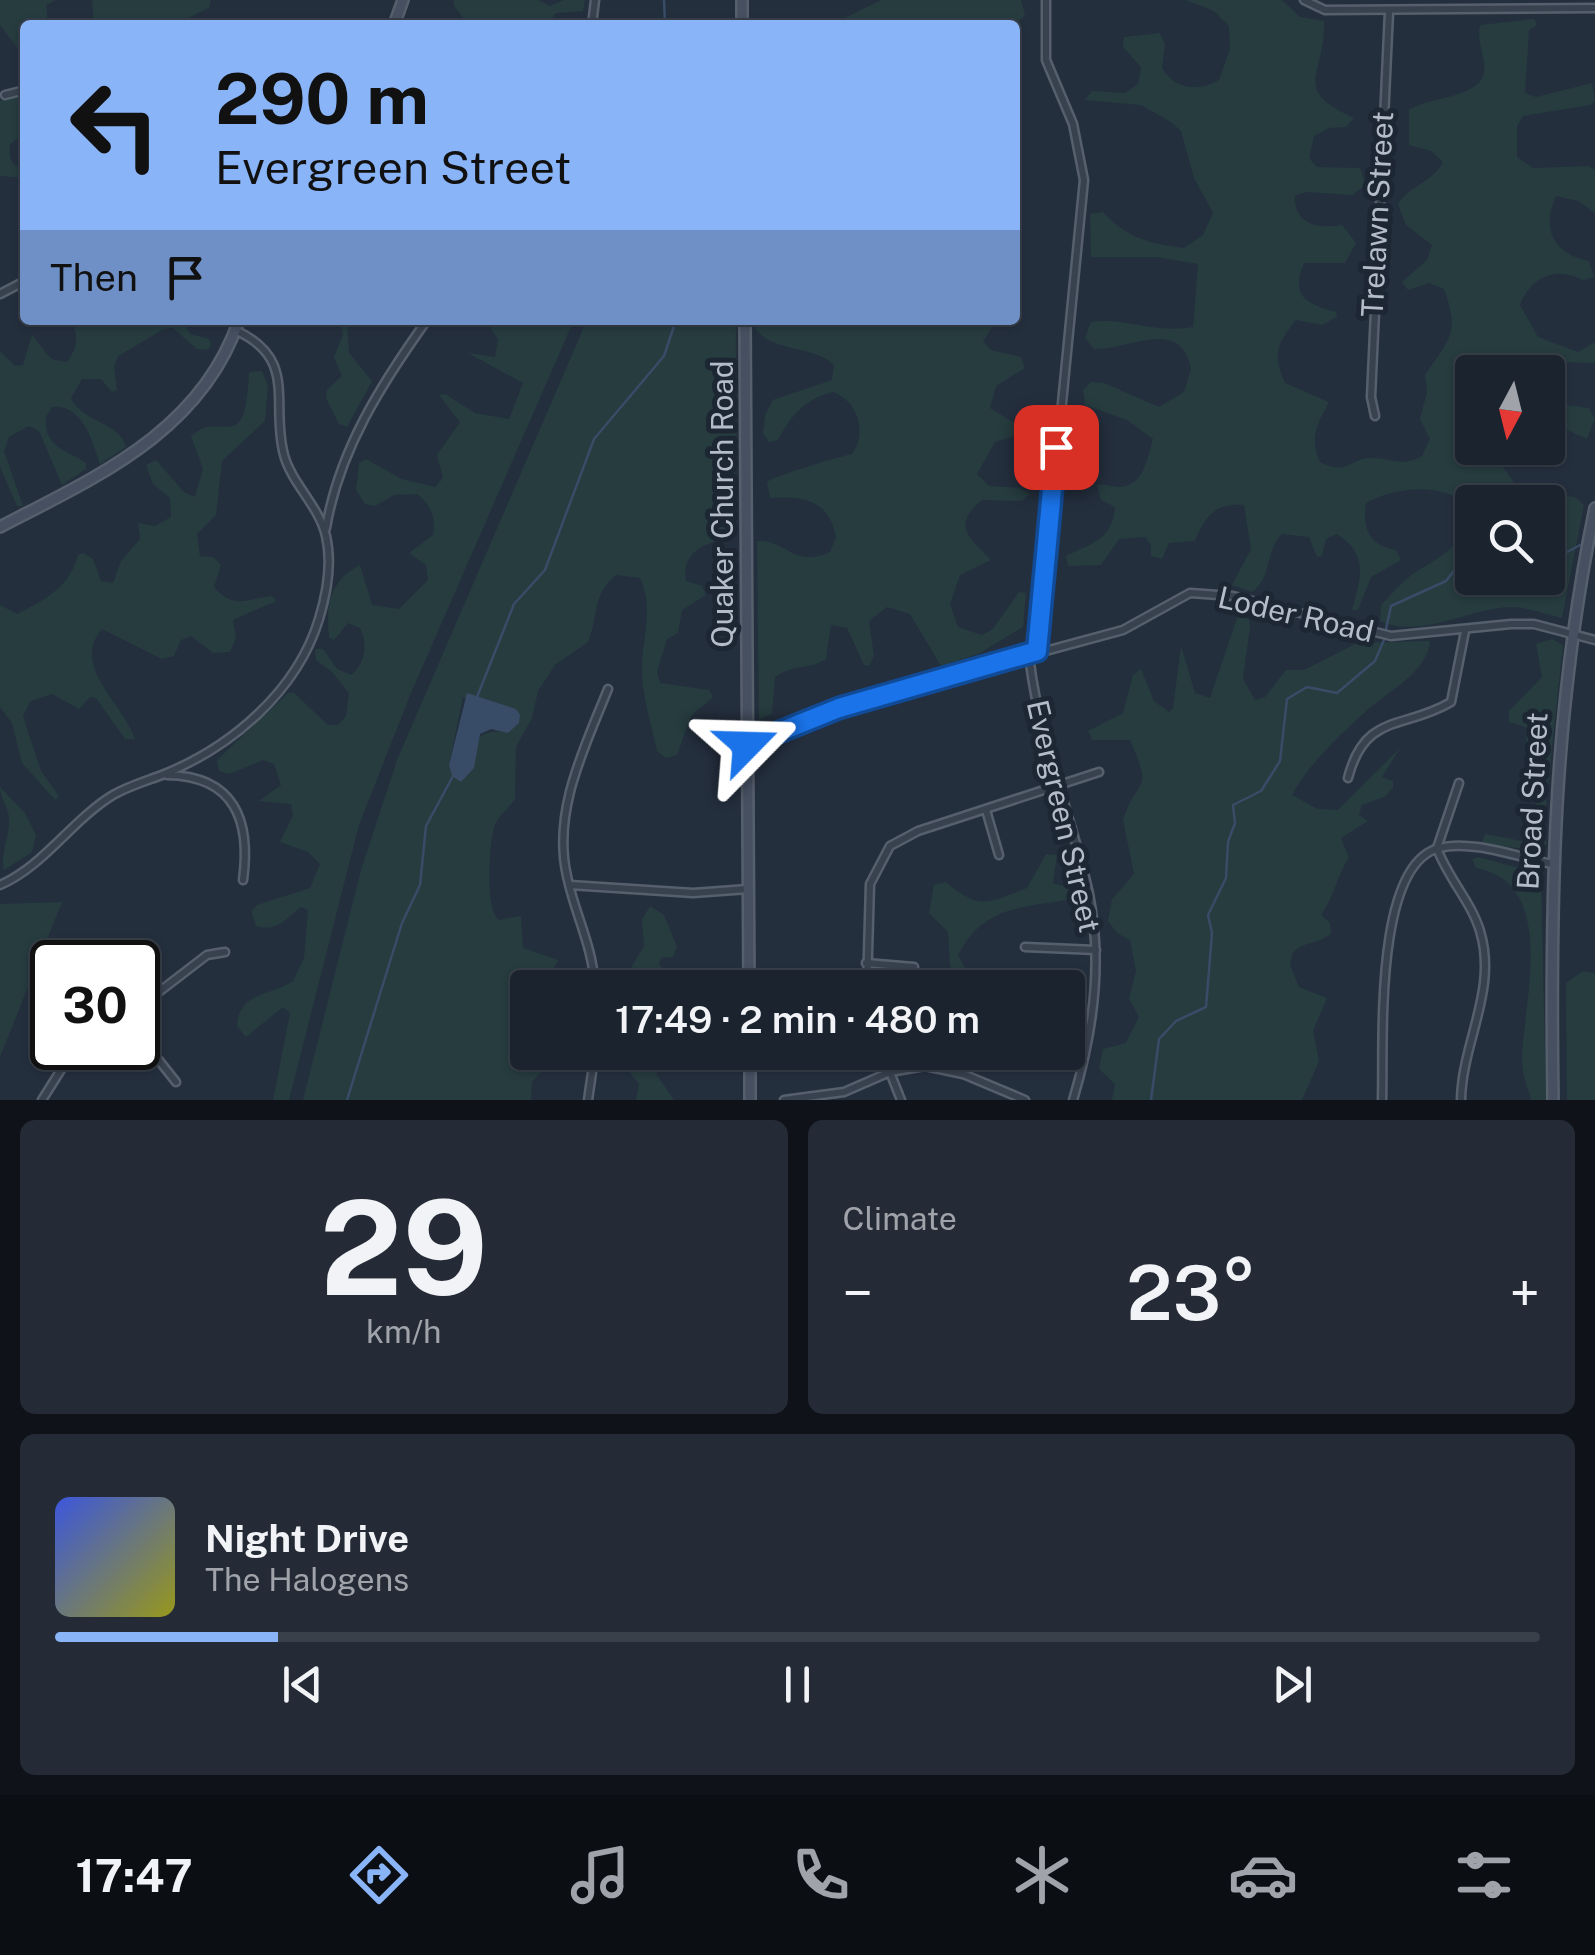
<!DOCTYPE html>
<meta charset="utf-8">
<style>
body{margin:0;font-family:"Public Sans",sans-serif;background:#242b36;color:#f1f3f6;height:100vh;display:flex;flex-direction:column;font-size:38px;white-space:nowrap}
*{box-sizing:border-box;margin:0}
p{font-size:32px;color:#a0a4aa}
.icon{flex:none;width:55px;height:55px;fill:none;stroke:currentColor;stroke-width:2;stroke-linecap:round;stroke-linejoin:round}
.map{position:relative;height:1100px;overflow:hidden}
.drawer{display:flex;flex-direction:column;gap:20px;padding:20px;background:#0f1319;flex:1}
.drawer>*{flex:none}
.hud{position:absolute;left:20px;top:20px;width:1000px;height:305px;border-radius:10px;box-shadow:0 2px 8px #0004,0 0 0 2px #39404a;background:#8ab4f8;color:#111;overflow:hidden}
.needle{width:65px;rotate:187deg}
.fabs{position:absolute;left:1455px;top:355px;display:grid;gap:20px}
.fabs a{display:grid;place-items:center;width:110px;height:110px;border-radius:10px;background:#1b232e;box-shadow:0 2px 8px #0004,0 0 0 2px #39404a;font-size:50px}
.speed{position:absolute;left:30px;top:940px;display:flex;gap:20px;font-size:50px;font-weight:700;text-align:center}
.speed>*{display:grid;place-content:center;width:130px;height:130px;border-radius:50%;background:#1b232e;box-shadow:0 2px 8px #0004,0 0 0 2px #39404a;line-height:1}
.speed .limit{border:5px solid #111;border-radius:15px;background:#fff;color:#111}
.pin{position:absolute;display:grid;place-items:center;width:85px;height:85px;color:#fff;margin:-42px;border-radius:20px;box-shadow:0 5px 15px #0006}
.me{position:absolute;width:110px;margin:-55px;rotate:68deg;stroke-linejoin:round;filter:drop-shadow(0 0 8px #0008)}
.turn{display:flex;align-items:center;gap:35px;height:210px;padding:0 30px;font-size:45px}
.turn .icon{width:130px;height:130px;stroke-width:2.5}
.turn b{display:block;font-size:70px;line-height:85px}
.then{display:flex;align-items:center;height:95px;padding:0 30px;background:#0003;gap:20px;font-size:38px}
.big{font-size:75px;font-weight:600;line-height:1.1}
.drawer .widget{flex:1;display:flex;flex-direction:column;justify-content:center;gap:15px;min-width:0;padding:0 35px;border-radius:15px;background:#242b36}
.drawer .dial{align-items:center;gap:0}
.dial b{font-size:130px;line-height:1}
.song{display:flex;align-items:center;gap:30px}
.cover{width:120px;height:120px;border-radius:15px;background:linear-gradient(135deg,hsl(230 70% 55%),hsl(60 70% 35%))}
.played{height:10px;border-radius:5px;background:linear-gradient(90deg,#8ab4f8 15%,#39404a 15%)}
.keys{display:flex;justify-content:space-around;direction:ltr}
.heat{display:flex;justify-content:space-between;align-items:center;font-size:55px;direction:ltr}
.drawer .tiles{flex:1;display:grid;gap:20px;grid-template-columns:1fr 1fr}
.widget:last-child{grid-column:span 2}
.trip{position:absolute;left:510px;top:970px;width:575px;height:100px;border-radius:10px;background:#1b232e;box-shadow:0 2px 8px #0004,0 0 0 2px #39404a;font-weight:600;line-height:100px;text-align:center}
.tabs{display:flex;height:160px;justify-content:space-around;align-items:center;background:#0b0e12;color:#a0a4aa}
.tabs .icon{width:70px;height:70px}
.tabs .active{color:#8ab4f8}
.tabs b{font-size:45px;color:#f1f3f6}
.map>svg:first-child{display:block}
</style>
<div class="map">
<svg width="1595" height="1100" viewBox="0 0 1595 1100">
<rect width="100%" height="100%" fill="#242f3e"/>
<!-- green -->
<g fill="#263c3f" fill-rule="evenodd">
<polygon points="0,0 56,0 46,5 48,25 25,25 25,58 0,25"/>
<polygon points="92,0 211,0 209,8 188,18 185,25 94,25"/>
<polygon points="454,0 538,0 550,6 564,0 585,0 583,11 556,13 547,25 469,25 454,6"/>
<polygon points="881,0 1021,0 1025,15 1017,23 980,18 963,25 830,25"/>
<path d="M1186 0H1282L1300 17 1324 21C1326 76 1289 88 1354 118L1346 127 1329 128 1314 136 1309 158 1317 167 1360 168 1366 185 1352 195 1306 192 1295 196C1294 225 1319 229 1342 225L1356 243 1345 263H1304C1290 296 1306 304 1336 312L1337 317 1322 325 1296 320C1277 344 1272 354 1285 383L1329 402C1317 425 1309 437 1320 462 1349 477 1351 456 1375 458 1394 459 1403 467 1422 456L1430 439 1420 419 1427 392 1425 375C1450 338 1460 333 1444 289L1429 283 1408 290 1402 282 1427 260 1432 245 1406 225 1398 204C1410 185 1432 183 1443 162L1431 151 1409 145V110C1427 97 1481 98 1484 72 1486 56 1476 43 1480 25L1534 19 1537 25 1529 30 1525 93 1536 97 1592 83 1595 101 1590 105 1523 116 1517 126V157L1533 168 1589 166 1595 170V213L1578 201 1556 196C1541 229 1553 254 1589 261L1594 277 1583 280C1557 266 1531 276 1520 305L1538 337 1578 352 1595 342V363L1561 362 1548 379V372H1472V448H1500L1501 464 1519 490 1575 497 1584 505 1562 618C1547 615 1530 608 1515 607 1472 606 1423 640 1380 621L1381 605C1391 595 1400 584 1410 576 1438 557 1468 547 1468 507 1445 481 1394 487 1366 503 1362 527 1369 546 1396 550L1401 560 1371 577 1358 610H1352C1361 577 1369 555 1337 534L1326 539 1322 556 1317 557 1309 537 1282 534C1265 550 1272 579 1252 592L1232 585 1251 549 1244 505C1215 503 1205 516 1195 541L1169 543 1162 559 1151 556V545L1145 537 1119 539 1101 565 1068 566 1066 556C1091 544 1113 539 1115 507L1101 500 1097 485C1106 483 1112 488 1121 487 1144 485 1148 456 1153 439L1127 420 1085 405 1083 390 1091 382 1104 383 1159 407 1184 392 1191 369C1181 315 1127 351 1094 349L1085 338 1091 322C1127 317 1151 334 1193 327L1198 264 1156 257H1091L1090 214 1103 212C1126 238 1151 244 1184 248L1203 235 1213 213 1194 178 1181 131 1171 122 1141 105 1085 100 1092 91 1125 93 1138 84 1141 67 1123 47 1124 37 1160 33 1165 45 1162 68C1176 90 1198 92 1219 80L1230 49 1229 26 1214 11ZM1472 502H1548V578H1472Z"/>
<path d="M25 95V133L10 144C8 157 11 166 25 170V178L0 176V101Z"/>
<path d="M71 320H183L190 334 209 339 211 345 208 350 197 349 173 328 164 329 118 356 114 367 117 390 112 392 101 379H82L71 398C83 423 120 422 126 447L100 464C92 441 83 404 52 407L46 417C43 448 68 450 86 463V469L62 485 39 431 29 426 9 437 4 451 23 506H17L0 467V351L15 366 23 365 32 335 51 359 67 362C78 347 79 337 71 320Z"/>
<polygon points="340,320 347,320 349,353 372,381 347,427 339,424 326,398 327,390 342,376 334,357 343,335"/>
<path d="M485 320H574L411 693 359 825 289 1100H273L290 1013 283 1007 246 1037 237 1026C238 992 271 996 293 981L304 958 308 910 301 907C285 919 278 932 256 926L251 911 257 905 310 888 320 864 308 852 280 842 293 815 291 804 259 801 281 785 274 764 263 760 229 774 219 771 217 760 288 693H294L328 725H338L346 716 349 693 332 672 316 660 315 649H323L337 669 351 675C365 665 368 643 360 628L348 623 334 640 329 638C326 605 329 581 360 565L372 605 399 609 428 580 426 565 409 553 433 535C436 517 431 505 417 494L394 495 375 506 365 504 356 490 359 463 366 459 402 479 435 487 443 478 437 455 460 422 439 395 445 394 475 413 509 419 523 383 468 353 495 357 498 339Z"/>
<path d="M587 320H736L735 528 728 538C704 543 681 553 686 581L702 586 706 595 682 610 678 633 667 639 657 672 660 683 709 690 713 697 691 716 677 755 666 758 657 751C652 726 642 697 642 672 641 639 655 611 640 578L616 575C591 596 599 616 588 642L555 665 538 691 532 718 516 747 515 799C508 810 496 816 493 832 489 852 485 908 499 920L521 916 523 948 558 960 550 975 518 988 508 1024 515 1046 527 1042 528 1052 548 1053 550 1063 532 1082 531 1100H303L361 870 397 760ZM463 697 508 733C479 726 471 747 449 765Z"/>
<path d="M751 320H996L983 342 991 350 1021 357 1025 368 996 386 990 408 1024 429 1022 434 995 442 977 474 989 486 1020 488 1030 494 1022 501 982 500C950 527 971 538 991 560L960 575 950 604 958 627 982 635 993 629 1019 592 1026 593 1023 627 978 654 941 666 910 614 887 607 869 621 874 656 869 666 864 665 847 628 831 625 826 659C810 670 796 663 775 677L772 714 759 720 757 541C786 539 794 569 830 552L836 537C829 499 802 496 770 498L767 482C774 476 838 457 852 454 867 433 859 402 833 392 805 399 791 415 778 440L769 442 763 433 765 415 773 400 832 380 834 365C812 343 764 355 751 320Z"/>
<path d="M262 371 268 386 265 421 222 461 216 515 197 534 200 556 213 557 221 565 214 587C235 610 245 599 272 596L276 601 233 620 236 638 230 652 213 653 191 636 181 640 174 656 162 659 102 629C70 666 123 703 135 739H125L96 698 90 697 79 709 52 694 31 701 23 716 41 771 59 796 55 800 22 763 12 723 0 707V605L17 614C46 599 69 588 78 555L83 553 93 559 101 581 113 583 121 561 140 539 138 523 155 526 171 517 170 498 153 484 146 465 156 460 184 492 195 497 203 469 191 436C223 407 245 461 249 372Z"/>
<polygon points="1548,388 1548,396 1558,404 1589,408 1595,419 1587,439 1548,421"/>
<path d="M1238 615 1249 620 1250 626 1243 679 1255 700 1265 697 1286 670H1304L1357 643 1430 641C1428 673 1385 693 1364 713 1339 736 1308 765 1292 795L1318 809 1338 810 1400 748 1382 777 1393 781V788L1384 797 1362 805 1359 815 1368 821 1341 838 1349 858C1336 877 1336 894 1321 915L1330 923 1331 934C1318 944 1306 941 1293 952L1290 965 1299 987 1327 998 1313 1031 1319 1061 1302 1100H1112L1115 1084 1099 1069 1103 1049 1126 1043 1139 1017 1129 999 1136 971 1130 940 1117 933 1108 921 1112 899 1134 874 1123 820C1138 774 1154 796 1130 740H1092L1088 731 1123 713 1133 675 1141 669 1154 701 1169 712 1173 708 1181 646 1195 693 1210 698Z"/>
<polygon points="1552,639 1563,645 1546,803 1546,852 1482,843 1485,834 1522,841 1536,832 1534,764 1527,749 1525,727 1509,722 1509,711 1542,677 1536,644"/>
<path d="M0 787 25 813 36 835 32 852 4 870C0 852 10 837 9 819 9 808 0 799 0 787Z"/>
<path d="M1046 854 1057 855 1053 883 1071 888 1067 900C1018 908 983 907 958 955L974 987H958L950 965 948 932 929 913 934 885 946 882C980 911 988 903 1027 888Z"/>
<path d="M1478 857 1541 874 1546 1100H1531C1528 1087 1522 1075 1522 1062 1522 1006 1560 883 1476 868L1472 859Z"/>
<polygon points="62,902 0,1057 0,904"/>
<polygon points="650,906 664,915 677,947 673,957 661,958 659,963 676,987 643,987 629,971 644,946 642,920"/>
<polygon points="1583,971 1595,973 1595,1100 1567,1100 1566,983"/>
<polygon points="606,1053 676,1053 656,1074 674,1100 636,1100 639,1084 628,1070 606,1061"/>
</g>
<!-- water -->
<polygon fill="#394c67" points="467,693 516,709 520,715 519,723 508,733 491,729 480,734 474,768 461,782 452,776 449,765"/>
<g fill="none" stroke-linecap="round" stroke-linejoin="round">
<!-- stream -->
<g stroke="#394c67" stroke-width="2.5">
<polyline points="664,0 665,25"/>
<polyline points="1548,562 1586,542"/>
<polyline points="1386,629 1391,606 1446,581 1460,563 1472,559"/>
<polyline points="477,697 514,604 545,570 594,439 664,356 676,320"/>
<polyline points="347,1100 402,923 420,885 426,826 453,776"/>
<polyline points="1151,1100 1159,1039 1176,1021 1206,1007 1212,933 1208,915 1226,878 1228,842 1235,823 1233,805 1261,791 1280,761 1287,699 1307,687 1337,693 1375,661 1384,640"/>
</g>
<defs>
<g id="street">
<path d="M1046 0V60L1073 124 1084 180 1042 606 1037 651 1030 663C1040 743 1072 815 1089 894 1103 962 1093 1034 1073 1100"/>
<polyline points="1304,0 1325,10 1595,8"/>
<polyline points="592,25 595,0"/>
<polyline points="5,95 25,90"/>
<polyline points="0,294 25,281"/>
<polyline points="1375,416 1371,397 1389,12"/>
<path d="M326 528C339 450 382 383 427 320"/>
<polyline points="748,745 839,707 1123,630 1190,593 1233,596 1391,636 1511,624 1534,624 1595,640"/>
<path d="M167 775C235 776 251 821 243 880"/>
<path d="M1348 778C1365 712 1404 730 1451 702L1465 631"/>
<polyline points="986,810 999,855"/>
<path d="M1437 848C1447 877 1471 901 1480 931 1498 990 1462 1042 1461 1100"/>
<polyline points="1437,848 1459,783"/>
<path d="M0 885C44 866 72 820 113 795 129 786 146 781 162 775 232 747 297 691 319 619 327 593 332 562 326 536 319 506 292 484 284 455 270 403 299 359 235 330"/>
<polyline points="570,885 693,893 748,889"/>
<polyline points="1025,947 1096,950"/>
<polyline points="866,963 914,967"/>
<path d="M595 988C593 946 575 915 567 876 552 811 585 747 608 689"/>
<polyline points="867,988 870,884 890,846 918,831 1099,772"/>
<polyline points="138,1008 207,955 225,952"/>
<polyline points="138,1034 176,1082"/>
<polyline points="882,1052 901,1100"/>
<polyline points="42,1100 64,1065 86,1048"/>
<polyline points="588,1100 595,1052"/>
<polyline points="784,1100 844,1092 890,1072 925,1066 963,1074 1025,1100"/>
<path d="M1382 1100C1384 1046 1373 865 1439 848 1472 839 1520 858 1553 864"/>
</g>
<g id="secondary">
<polyline points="394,25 403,0"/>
<polyline points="742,25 742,0"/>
<polyline points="745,320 749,988"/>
<path d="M0 527C96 477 201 432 239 320"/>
<polyline points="750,1052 750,1100"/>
<path d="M1553 1100C1550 896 1553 709 1595 508"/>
</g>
</defs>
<!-- street casing -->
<use href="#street" stroke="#565f6c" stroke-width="11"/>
<!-- secondary casing -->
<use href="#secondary" stroke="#565f6c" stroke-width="14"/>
<!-- street -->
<use href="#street" stroke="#38414e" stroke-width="6"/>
<!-- secondary -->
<use href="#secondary" stroke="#465061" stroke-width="9"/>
</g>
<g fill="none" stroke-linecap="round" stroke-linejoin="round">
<defs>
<polyline id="route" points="747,745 839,708 1037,651 1056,447"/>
</defs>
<!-- route casing -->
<use href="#route" stroke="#114b97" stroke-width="25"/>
<!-- route -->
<use href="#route" stroke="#1a73e8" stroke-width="18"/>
</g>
<g text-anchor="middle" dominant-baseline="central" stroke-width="10" stroke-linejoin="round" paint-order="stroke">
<!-- street labels -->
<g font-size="30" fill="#b4bcc9" stroke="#1d2633">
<text transform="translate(1377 214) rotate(-87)">Trelawn Street</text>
<text transform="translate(722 504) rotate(-90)">Quaker Church Road</text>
<text transform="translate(1296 614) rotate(13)">Loder Road</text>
<text transform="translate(1532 801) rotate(-87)">Broad Street</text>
<text transform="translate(1064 816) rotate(77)">Evergreen Street</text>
</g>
</g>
</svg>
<div class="fabs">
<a><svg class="needle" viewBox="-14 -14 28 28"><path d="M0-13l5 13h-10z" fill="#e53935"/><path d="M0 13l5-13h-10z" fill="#a0a4aa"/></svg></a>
<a><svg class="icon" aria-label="search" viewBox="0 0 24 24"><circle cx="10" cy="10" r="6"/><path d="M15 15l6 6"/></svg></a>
</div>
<div class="speed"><div class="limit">30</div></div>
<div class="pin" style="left:1056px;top:447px;background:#d93025"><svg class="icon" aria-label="arrive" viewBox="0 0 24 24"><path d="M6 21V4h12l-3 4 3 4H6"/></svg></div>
<svg class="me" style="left:747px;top:745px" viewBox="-20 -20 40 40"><path d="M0-17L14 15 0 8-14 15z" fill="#1a73e8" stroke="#fff" stroke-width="4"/></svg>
<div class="trip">17:49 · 2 min · 480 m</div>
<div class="hud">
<div class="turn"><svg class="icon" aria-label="left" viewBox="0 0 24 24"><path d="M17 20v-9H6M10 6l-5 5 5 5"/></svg><div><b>290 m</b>Evergreen Street</div></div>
<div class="then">Then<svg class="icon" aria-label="arrive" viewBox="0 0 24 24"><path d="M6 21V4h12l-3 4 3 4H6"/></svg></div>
</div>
</div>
<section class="drawer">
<div class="tiles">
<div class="widget dial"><b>29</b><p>km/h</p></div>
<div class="widget"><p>Climate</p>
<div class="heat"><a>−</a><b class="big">23°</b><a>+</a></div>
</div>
<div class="widget">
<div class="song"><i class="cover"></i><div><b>Night Drive</b><p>The Halogens</p></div></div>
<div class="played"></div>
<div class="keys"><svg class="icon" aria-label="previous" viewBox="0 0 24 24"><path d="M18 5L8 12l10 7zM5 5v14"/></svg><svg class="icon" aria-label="pause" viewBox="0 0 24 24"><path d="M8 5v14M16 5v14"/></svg><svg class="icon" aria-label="next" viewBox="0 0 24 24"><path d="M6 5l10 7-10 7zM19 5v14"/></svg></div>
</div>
</div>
</section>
<nav class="tabs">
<b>17:47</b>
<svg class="icon active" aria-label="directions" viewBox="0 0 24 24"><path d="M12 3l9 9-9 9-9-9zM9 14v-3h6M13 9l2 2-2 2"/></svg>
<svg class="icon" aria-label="music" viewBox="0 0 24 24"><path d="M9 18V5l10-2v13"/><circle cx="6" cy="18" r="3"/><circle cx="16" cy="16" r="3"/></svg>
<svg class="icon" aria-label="phone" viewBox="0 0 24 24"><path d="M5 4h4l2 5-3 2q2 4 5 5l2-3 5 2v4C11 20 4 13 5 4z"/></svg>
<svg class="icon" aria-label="climate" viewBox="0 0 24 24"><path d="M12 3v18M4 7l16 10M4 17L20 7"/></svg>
<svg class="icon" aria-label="car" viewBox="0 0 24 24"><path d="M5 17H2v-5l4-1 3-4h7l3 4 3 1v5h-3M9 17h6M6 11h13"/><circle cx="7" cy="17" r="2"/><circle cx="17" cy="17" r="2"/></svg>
<svg class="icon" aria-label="filters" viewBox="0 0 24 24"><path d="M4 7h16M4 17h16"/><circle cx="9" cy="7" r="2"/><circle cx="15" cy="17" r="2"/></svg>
</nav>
